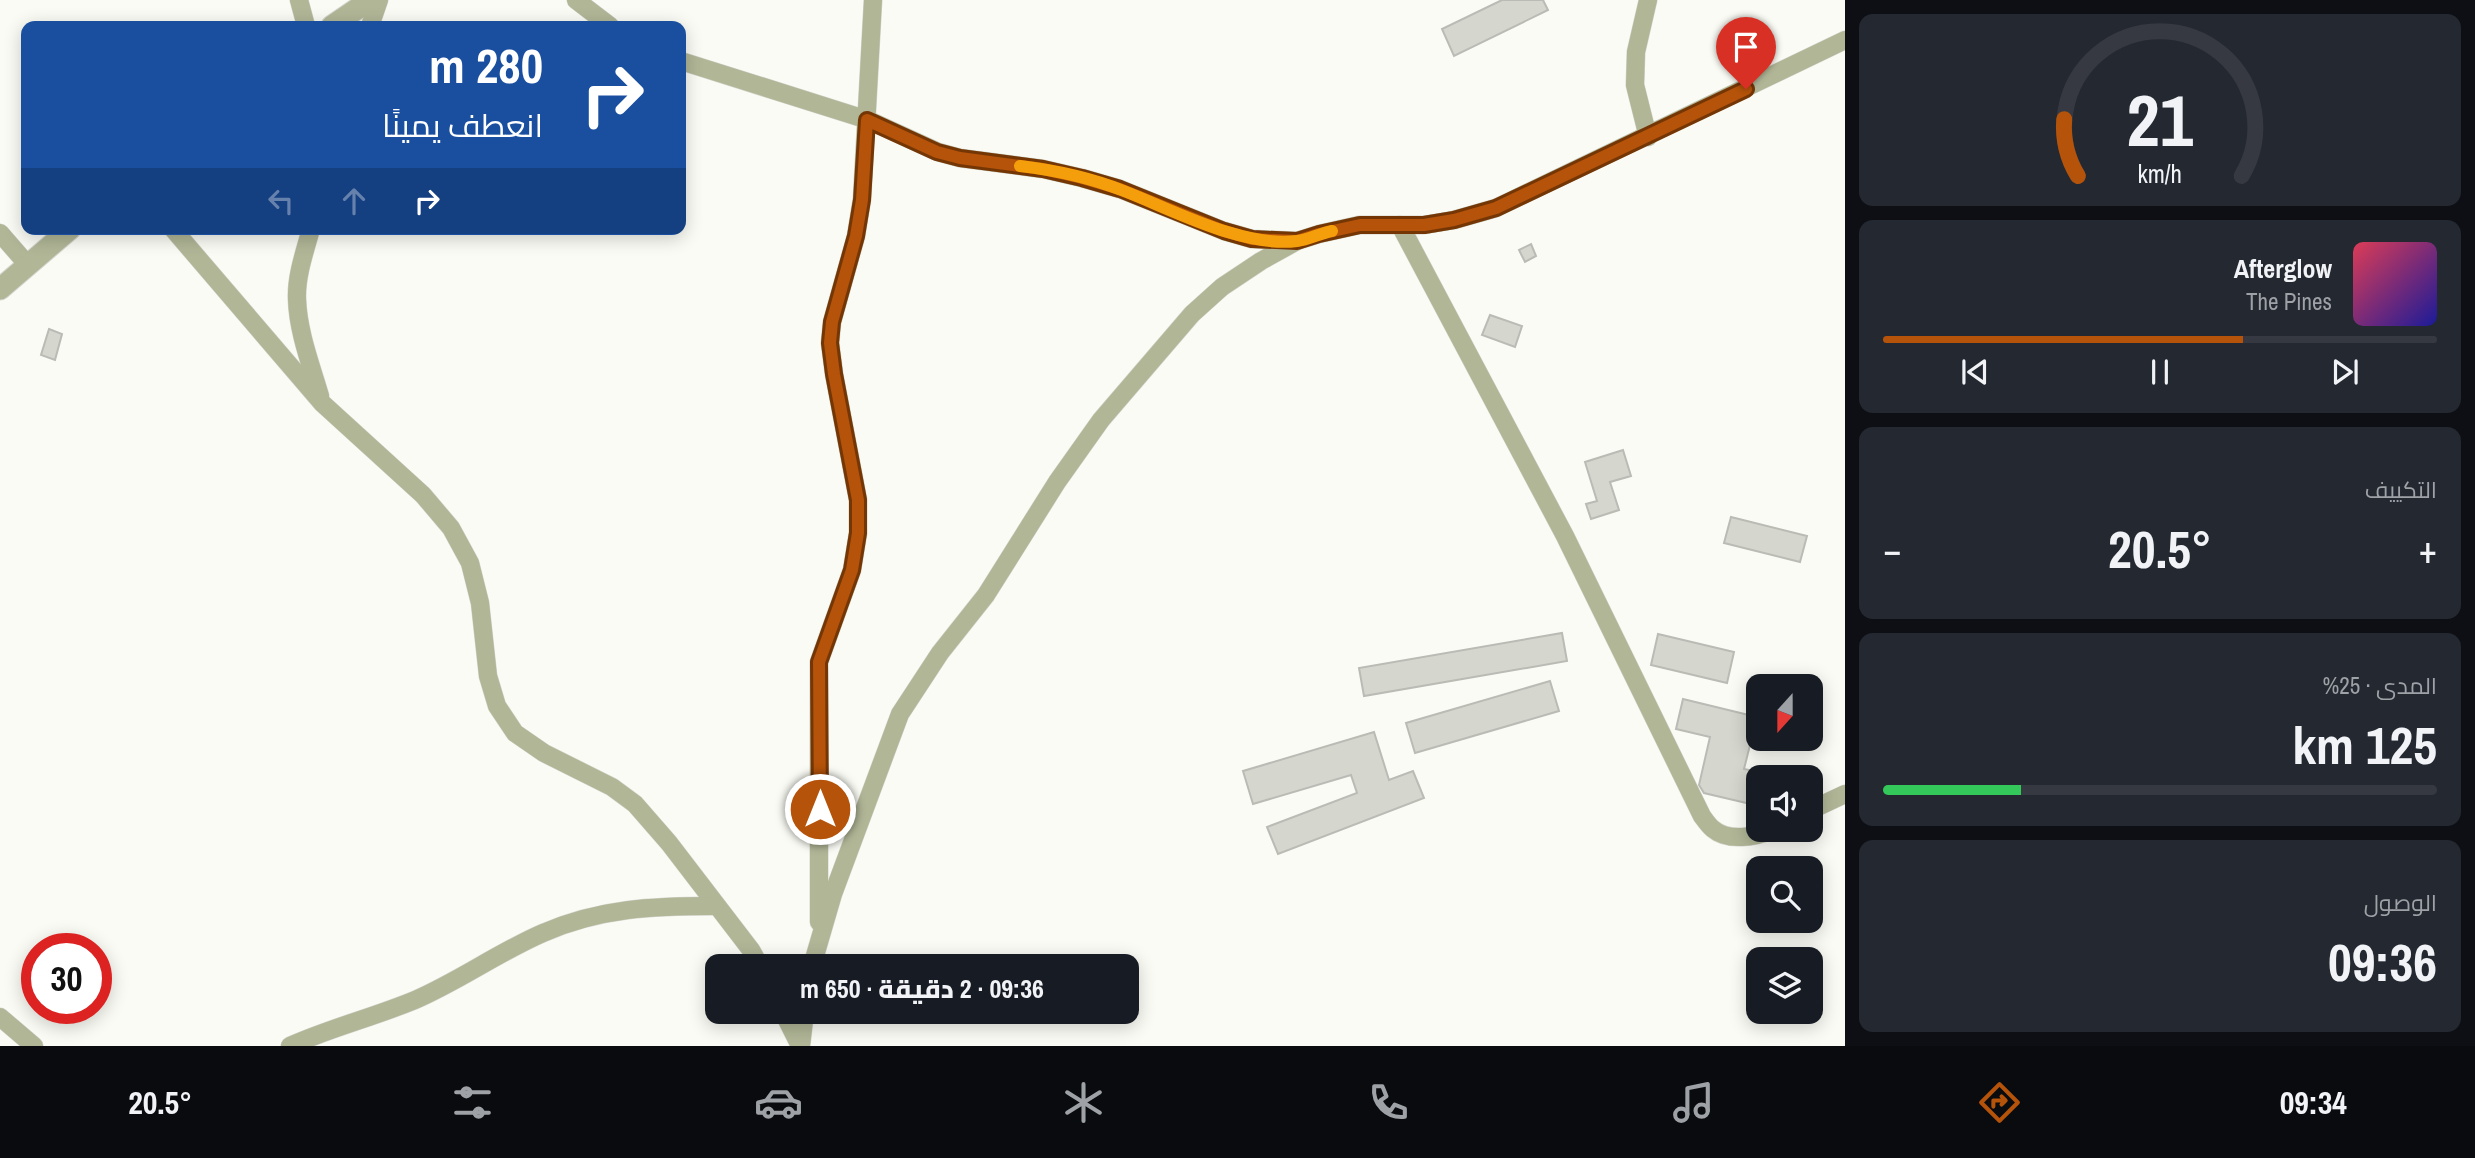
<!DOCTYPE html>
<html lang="ar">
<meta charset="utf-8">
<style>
body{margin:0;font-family:"Archivo Narrow",Cairo,sans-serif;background:#242831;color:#f1f3f6;direction:rtl;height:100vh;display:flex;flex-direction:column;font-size:26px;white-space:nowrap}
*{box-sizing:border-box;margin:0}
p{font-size:23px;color:#9ea1a6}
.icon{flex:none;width:38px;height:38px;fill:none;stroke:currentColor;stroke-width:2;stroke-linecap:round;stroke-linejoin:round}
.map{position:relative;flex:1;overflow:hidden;direction:ltr}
.details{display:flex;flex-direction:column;gap:14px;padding:14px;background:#0d0f14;width:630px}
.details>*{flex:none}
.guide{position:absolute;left:21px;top:21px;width:665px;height:214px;border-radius:14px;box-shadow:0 4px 18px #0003;direction:rtl;background:#1a4fa0;color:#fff;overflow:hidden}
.needle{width:46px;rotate:201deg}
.tools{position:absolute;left:1746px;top:674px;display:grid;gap:14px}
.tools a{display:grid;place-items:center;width:77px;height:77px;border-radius:14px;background:#171b24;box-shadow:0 4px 18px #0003;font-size:35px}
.speed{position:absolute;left:21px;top:933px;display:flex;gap:14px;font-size:35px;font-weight:700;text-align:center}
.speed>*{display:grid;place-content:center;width:91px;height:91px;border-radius:50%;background:#171b24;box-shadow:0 4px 18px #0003;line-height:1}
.speed .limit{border:10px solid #d22;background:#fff;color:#111}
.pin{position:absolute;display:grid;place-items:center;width:60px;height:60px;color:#fff;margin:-72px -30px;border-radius:50% 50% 50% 0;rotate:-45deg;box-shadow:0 0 7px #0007}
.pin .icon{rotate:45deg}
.me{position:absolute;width:77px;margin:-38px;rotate:0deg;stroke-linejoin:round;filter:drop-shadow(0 0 5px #0008)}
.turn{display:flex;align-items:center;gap:24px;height:147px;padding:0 28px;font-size:32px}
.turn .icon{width:91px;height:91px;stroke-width:2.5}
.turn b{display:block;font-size:49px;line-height:60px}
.lanes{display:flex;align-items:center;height:66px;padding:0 28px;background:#0003;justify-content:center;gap:35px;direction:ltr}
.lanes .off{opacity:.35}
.big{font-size:52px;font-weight:800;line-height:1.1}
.details .tile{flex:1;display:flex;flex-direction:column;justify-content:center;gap:10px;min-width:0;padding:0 24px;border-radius:14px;background:#242831}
.details .dial{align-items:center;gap:0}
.dial svg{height:182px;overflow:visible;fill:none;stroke:#363941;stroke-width:7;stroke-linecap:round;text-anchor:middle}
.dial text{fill:#f1f3f6;stroke:none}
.song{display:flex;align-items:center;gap:21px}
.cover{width:84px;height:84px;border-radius:10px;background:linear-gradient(135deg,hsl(350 70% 55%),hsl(240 70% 35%))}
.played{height:7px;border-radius:4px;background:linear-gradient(90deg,#b45309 65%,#363941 65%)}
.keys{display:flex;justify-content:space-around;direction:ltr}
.heat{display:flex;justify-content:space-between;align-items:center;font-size:38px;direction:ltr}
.charge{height:10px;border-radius:5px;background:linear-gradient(90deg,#34c759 25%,#363941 0)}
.trip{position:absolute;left:705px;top:954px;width:434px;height:70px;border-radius:14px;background:#171b24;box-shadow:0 4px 18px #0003;font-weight:800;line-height:70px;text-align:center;direction:rtl}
.dock{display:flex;height:112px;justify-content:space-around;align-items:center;background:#090b0e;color:#9ea1a6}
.dock .icon{width:49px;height:49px}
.dock .current{color:#b45309}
.dock b{font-size:32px;color:#f1f3f6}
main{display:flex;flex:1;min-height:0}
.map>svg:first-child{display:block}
</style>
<main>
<section class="details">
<div class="tile dial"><svg viewBox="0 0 100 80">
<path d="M14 69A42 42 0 1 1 86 69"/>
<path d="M14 69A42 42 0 0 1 8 44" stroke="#b45309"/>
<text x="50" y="56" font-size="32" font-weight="700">21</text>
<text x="50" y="72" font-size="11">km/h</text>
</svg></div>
<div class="tile">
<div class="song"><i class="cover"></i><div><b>Afterglow</b><p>The Pines</p></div></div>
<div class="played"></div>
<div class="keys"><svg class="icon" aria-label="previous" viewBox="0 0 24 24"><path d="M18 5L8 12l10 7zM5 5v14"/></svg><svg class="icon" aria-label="pause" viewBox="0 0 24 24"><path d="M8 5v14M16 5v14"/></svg><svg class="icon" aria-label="next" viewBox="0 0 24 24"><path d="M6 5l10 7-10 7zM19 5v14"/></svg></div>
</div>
<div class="tile"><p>التكييف</p>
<div class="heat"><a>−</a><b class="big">20.5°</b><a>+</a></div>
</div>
<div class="tile"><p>المدى · 25%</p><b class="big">125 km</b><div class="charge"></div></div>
<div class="tile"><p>الوصول</p><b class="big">09:36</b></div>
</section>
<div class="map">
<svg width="1845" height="1046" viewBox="0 0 1845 1046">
<rect width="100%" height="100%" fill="#fafbf4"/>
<!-- building -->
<g fill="#d5d7cf" stroke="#babbb4" stroke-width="2">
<polygon points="1502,0 1543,0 1548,10 1454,56 1442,29"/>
<polygon points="1531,244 1536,256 1525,262 1519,250"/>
<polygon points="1490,315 1522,326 1515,347 1482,335"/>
<polygon points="49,329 62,334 55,360 41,355"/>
<polygon points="1623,450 1631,476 1610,482 1619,510 1591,519 1586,504 1597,501 1585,462"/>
<polygon points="1731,517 1807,536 1800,562 1724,543"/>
<polygon points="1562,633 1567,661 1364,696 1359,668"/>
<polygon points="1658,634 1734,652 1727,683 1651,665"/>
<polygon points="1550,681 1559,711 1415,753 1406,723"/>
<polygon points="1683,699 1757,717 1744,769 1759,772 1759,806 1704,793 1699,785 1710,737 1676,729"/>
<polygon points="1374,732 1389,780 1413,771 1424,798 1278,854 1267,827 1357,793 1351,775 1253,804 1243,771"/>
</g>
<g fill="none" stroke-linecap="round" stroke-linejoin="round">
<defs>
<g id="minor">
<polyline points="299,0 306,26"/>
<polyline points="576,0 610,26"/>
<polyline points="1648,0 1636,52 1635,85 1648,137"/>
<polyline points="370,26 379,0"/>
<polyline points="681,61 868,120 938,152 960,158 1043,169 1082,178 1120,189 1224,231 1252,239 1297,241"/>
<path d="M1400 225 1565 536 1702 816C1705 820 1709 826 1713 829 1728 842 1756 837 1772 830"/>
<polyline points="173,229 322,403 423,495 451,528 470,563 480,603 488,676 497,706 515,733 544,753 612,787 635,804 669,843 751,950 760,966"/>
<path d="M311 229C305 251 296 276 297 299 298 332 311 365 320 396"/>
<polyline points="0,233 27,264"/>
<polyline points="1811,810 1845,794"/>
<polyline points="819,922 819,662 852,570 858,533 858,500 834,374 830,343 832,322 856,236 862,199 873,0"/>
<polyline points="812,966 833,894 900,714 940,653 986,595 1057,482 1101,420 1192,314 1222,287 1261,261 1297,241 1319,234 1359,225 1424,225 1454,220 1496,208 1845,40"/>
<polyline points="783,1012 800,1046"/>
<polyline points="0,1017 34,1046"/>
<path d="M290 1046C330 1028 374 1017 415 1000 459 981 499 952 543 933 600 908 654 906 715 906"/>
<polyline points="801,1046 805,1012"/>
</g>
<g id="tertiary">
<polyline points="332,26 370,0"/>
<polyline points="0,289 70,229"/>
</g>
</defs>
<!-- minor casing -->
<use href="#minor" stroke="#d5d6cf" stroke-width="19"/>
<!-- tertiary casing -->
<use href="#tertiary" stroke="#d5d6cf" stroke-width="23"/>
<!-- minor -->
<use href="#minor" stroke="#b0b696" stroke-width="18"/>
<!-- tertiary -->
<use href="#tertiary" stroke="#b0b696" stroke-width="21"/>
</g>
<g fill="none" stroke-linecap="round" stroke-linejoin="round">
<defs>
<polyline id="route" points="820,809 819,662 852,570 858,533 858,500 834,374 830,343 832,322 856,236 862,200 867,120 937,152 960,158 1043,169 1082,178 1120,189 1224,231 1252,239 1297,241 1319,234 1360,225 1424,225 1454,220 1496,208 1746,89"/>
</defs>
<!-- route casing -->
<use href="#route" stroke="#753606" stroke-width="18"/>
<!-- route -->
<use href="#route" stroke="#b45309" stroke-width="12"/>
<!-- slow -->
<path stroke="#f59e0b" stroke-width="12" d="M1020 166C1054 170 1091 178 1124 191 1173 210 1243 248 1297 241 1308 240 1321 233 1332 231"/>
</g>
</svg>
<div class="tools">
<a><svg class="needle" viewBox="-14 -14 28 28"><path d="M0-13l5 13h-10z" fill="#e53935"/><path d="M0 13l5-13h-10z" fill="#9ea1a6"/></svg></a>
<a><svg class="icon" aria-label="sound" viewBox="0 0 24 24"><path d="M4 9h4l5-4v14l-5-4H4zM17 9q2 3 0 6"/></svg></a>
<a><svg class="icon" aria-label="search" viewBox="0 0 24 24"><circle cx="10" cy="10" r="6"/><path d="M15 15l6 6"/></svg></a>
<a><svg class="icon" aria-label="layers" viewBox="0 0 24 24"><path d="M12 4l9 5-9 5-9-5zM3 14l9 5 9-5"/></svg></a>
</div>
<div class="speed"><div class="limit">30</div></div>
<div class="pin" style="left:1746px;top:89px;background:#d93025"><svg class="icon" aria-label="arrive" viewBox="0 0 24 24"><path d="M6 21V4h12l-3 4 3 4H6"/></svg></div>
<svg class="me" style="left:820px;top:809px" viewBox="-20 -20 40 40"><circle r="17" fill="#b45309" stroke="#fff" stroke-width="3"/><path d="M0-11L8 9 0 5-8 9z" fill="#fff"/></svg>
<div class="trip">09:36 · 2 دقيقة · 650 m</div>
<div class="guide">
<div class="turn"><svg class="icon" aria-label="right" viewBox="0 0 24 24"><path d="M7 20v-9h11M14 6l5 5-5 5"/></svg><div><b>280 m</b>انعطف يمينًا</div></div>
<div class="lanes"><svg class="icon off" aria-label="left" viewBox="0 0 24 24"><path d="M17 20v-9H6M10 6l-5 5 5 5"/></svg><svg class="icon off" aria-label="ahead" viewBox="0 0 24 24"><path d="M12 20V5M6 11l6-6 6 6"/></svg><svg class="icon" aria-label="right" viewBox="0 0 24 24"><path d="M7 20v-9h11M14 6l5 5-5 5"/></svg></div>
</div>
</div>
</main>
<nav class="dock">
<b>09:34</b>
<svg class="icon current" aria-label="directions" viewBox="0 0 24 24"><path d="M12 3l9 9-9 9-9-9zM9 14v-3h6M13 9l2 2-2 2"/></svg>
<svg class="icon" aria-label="music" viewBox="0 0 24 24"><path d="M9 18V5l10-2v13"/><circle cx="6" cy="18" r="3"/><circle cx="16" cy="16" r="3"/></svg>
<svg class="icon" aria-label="phone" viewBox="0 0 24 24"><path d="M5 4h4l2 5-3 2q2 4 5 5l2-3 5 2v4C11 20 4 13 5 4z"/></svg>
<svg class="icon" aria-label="climate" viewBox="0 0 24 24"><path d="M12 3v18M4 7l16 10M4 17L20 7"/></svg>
<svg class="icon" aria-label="car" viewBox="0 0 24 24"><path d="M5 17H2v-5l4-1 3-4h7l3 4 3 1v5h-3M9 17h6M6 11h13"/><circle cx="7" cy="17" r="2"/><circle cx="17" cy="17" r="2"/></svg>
<svg class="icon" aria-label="filters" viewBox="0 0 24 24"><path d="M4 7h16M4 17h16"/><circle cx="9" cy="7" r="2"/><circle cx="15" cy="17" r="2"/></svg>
<b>20.5°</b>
</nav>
